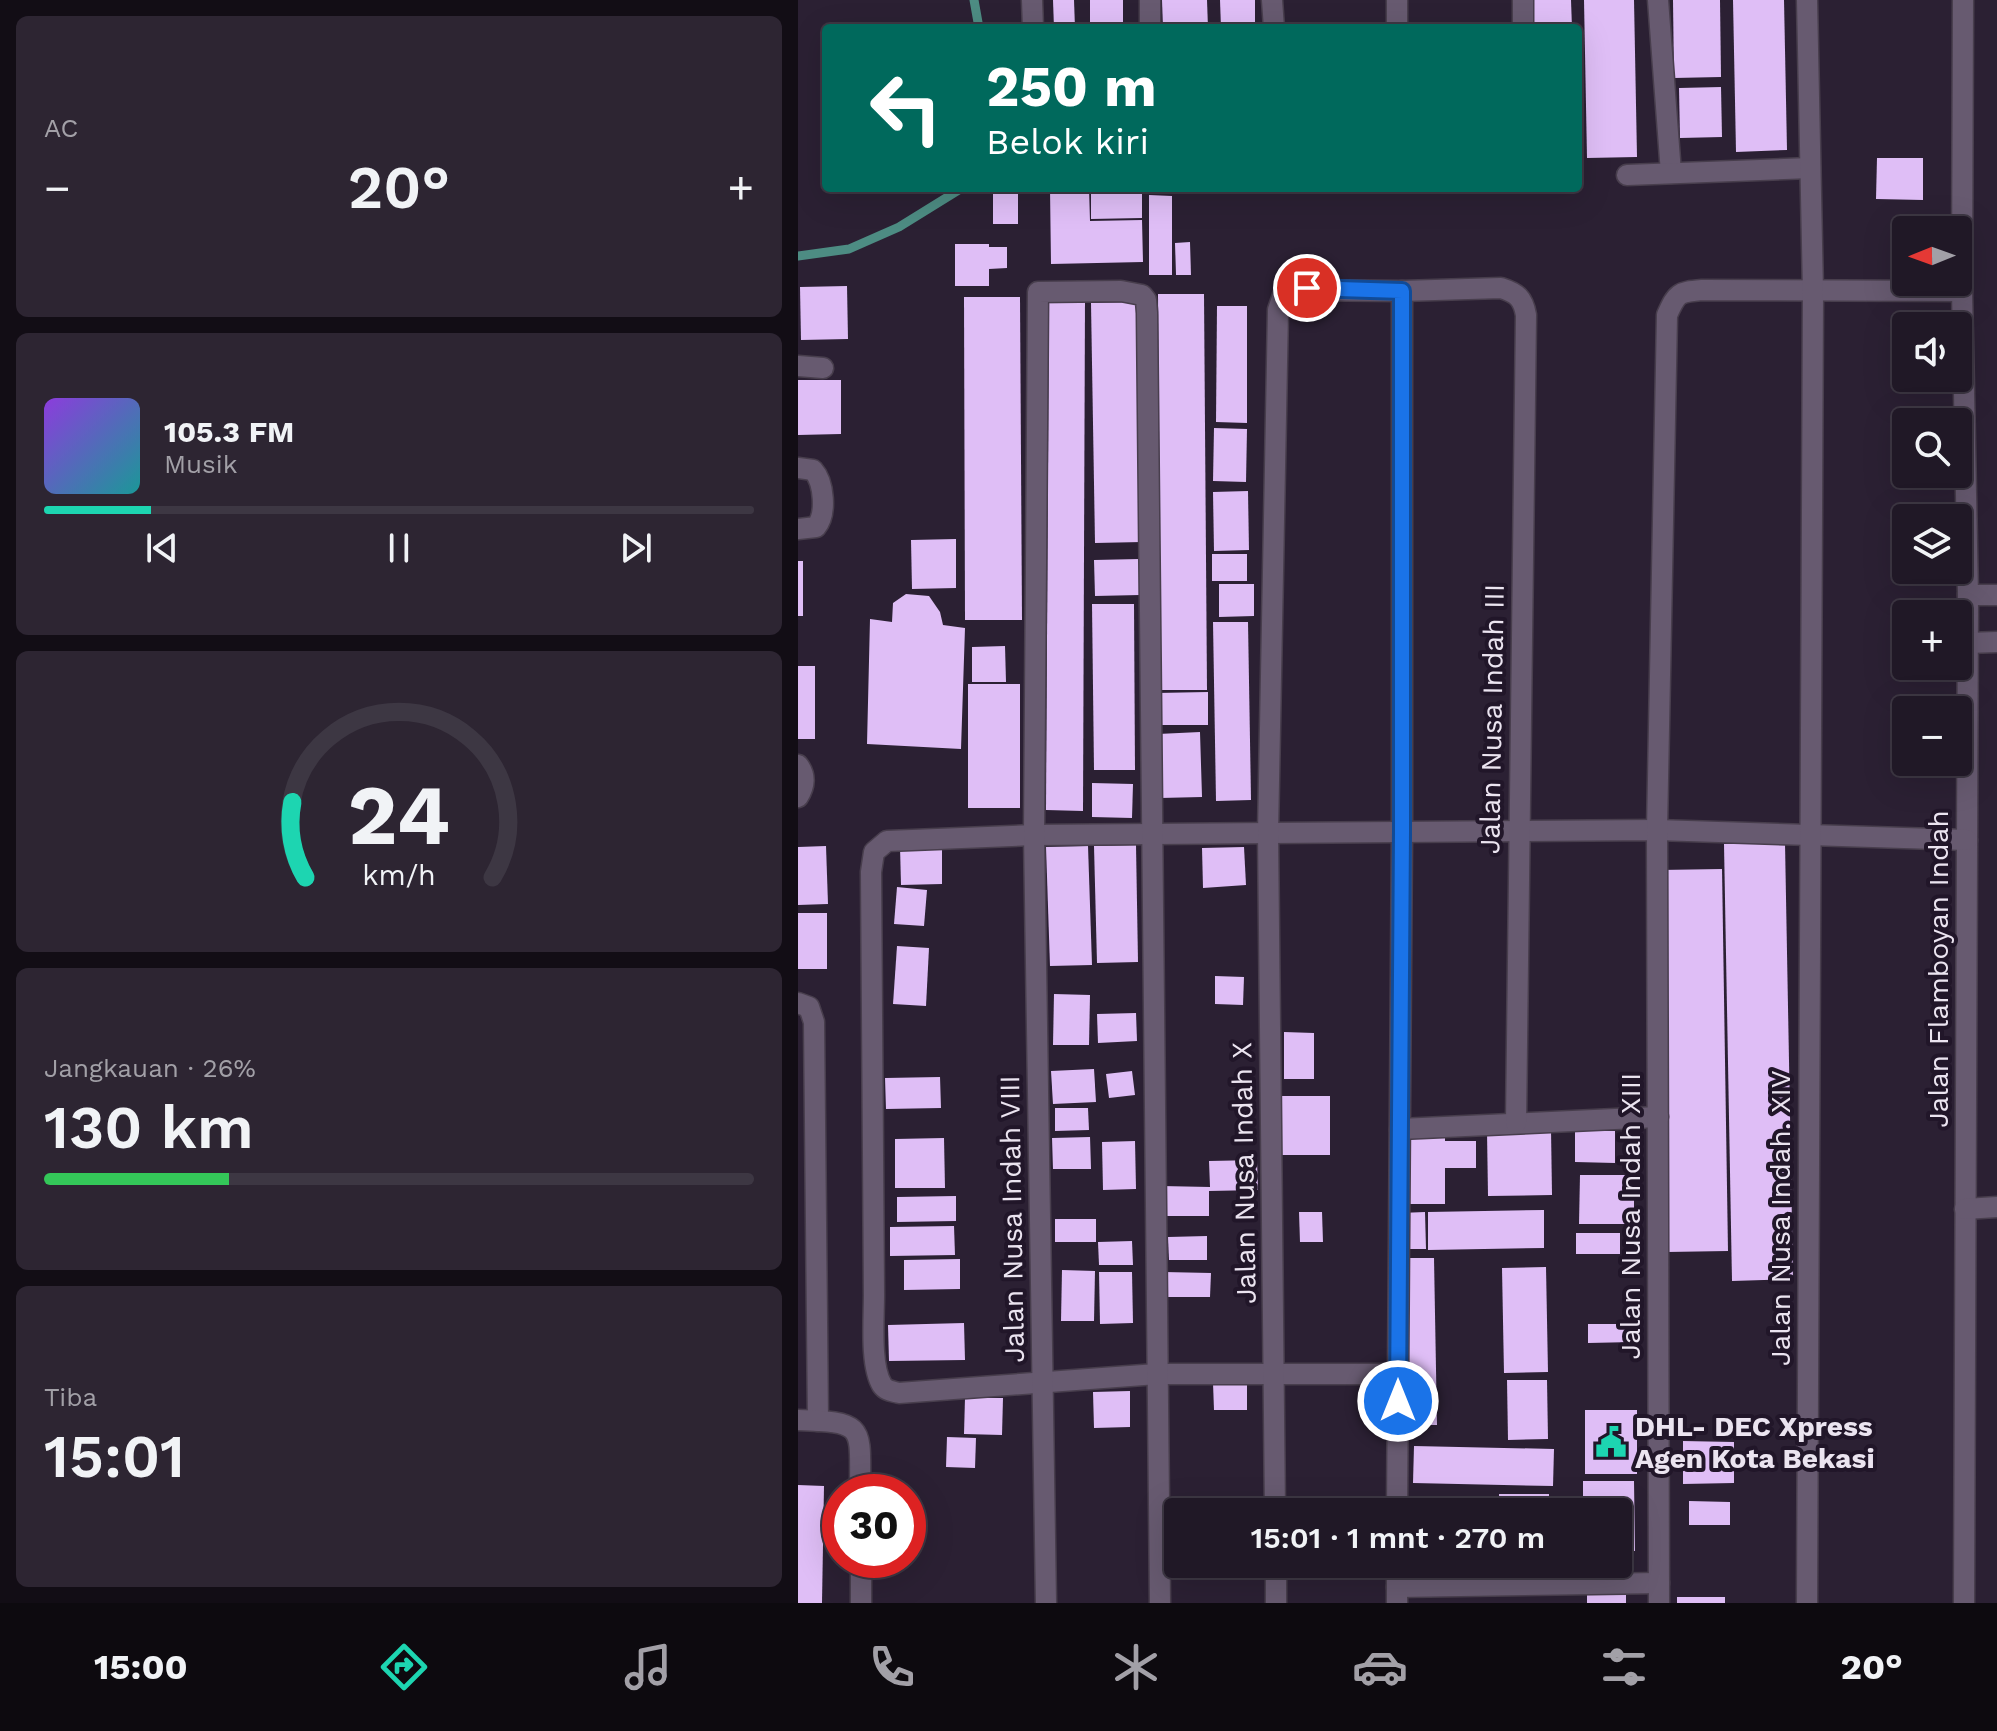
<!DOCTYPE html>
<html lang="id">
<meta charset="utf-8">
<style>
body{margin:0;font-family:"Work Sans",sans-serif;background:#2d2532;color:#f1f3f6;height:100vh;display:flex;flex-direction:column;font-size:30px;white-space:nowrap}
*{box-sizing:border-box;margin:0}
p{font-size:26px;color:#a2a0a7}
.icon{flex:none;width:44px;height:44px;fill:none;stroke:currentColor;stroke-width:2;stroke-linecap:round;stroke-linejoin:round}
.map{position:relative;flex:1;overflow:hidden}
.side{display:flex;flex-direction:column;gap:16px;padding:16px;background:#120d15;width:798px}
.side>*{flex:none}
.guide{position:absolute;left:24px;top:24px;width:760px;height:168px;border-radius:8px;box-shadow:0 8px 32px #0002,0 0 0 2px #3d3743;background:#00695c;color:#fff;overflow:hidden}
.needle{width:52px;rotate:269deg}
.fabs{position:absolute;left:1094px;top:216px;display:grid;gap:16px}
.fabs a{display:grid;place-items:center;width:80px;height:80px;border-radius:8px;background:#201826;box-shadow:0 8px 32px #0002,0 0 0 2px #3d3743;font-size:40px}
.speed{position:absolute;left:24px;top:1474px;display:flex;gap:16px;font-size:40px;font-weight:700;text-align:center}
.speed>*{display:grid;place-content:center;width:104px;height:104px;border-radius:50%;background:#201826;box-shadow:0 8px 32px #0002,0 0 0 2px #3d3743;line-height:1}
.speed .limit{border:12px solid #d22;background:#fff;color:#111}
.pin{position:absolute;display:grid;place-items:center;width:68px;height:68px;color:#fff;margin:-34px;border:4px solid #fff;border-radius:50%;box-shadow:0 2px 8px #0007}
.me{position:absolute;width:88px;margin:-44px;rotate:0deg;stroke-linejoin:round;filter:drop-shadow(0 0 6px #0008)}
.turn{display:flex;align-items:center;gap:28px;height:168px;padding:0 32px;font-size:36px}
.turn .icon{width:104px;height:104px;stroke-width:2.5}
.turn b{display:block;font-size:56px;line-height:68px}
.big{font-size:60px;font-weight:600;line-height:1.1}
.side .widget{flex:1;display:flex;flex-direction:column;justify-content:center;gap:12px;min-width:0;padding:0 28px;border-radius:12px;background:#2d2532}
.side .dial{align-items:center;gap:0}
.dial svg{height:208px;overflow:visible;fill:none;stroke:#3d3743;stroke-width:7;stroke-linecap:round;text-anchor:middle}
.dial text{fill:#f1f3f6;stroke:none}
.song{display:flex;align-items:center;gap:24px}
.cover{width:96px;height:96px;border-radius:12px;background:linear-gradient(135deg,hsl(270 70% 55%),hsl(180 70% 35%))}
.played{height:8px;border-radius:4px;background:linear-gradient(90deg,#1dd5b1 15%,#3d3743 15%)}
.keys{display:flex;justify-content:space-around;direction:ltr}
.heat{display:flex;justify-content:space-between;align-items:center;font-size:44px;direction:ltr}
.charge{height:12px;border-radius:6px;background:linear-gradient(90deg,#34c759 26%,#3d3743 0)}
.trip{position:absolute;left:366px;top:1498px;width:468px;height:80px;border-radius:8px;background:#201826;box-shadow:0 8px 32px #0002,0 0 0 2px #3d3743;font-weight:600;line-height:80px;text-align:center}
.menu{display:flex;height:128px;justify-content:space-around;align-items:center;background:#0d0a0f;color:#a2a0a7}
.menu .icon{width:56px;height:56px}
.menu .active{color:#1dd5b1}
.menu b{font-size:36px;color:#f1f3f6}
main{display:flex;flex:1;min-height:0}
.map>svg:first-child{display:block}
</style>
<main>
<section class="side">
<div class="widget"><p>AC</p>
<div class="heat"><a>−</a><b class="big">20°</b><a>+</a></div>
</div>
<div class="widget">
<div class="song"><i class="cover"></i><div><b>105.3 FM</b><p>Musik</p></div></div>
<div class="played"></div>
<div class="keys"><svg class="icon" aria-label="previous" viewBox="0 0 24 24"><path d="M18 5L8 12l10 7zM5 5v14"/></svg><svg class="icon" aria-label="pause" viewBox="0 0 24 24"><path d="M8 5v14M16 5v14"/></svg><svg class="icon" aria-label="next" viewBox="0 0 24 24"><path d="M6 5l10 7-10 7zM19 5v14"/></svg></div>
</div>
<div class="widget dial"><svg viewBox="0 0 100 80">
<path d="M14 69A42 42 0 1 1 86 69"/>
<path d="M14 69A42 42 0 0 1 9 40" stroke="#1dd5b1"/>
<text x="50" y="56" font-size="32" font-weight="700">24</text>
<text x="50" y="72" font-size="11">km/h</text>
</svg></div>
<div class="widget"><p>Jangkauan · 26%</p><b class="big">130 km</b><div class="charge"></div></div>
<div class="widget"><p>Tiba</p><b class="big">15:01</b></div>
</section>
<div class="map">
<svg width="1199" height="1603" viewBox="0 0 1199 1603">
<rect width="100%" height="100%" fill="#2b2033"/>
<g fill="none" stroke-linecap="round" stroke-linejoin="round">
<!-- stream -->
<g stroke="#4d8c83" stroke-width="9">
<polyline points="176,0 181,28"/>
<polyline points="0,256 51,249 101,227 164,188"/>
</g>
</g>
<!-- building -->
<g fill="#dfbef6">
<polygon points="255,0 276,0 277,28 256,28"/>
<rect x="292" y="0" width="33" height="28"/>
<polygon points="364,0 409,0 410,28 365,28"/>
<polygon points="422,0 457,0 457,28 423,28"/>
<polygon points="730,0 773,0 774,28 730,28"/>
<polygon points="786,0 836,0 839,157 789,158"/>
<polygon points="875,0 922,0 923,77 876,78"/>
<polygon points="935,0 986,0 989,150 938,152"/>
<polygon points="923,87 924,137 882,138 881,88"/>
<polygon points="1079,158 1125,158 1125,200 1078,199"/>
<rect x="195" y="188" width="25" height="36"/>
<polygon points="252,188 291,188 292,221 344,220 345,262 253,264"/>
<polygon points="293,188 344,188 344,218 293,219"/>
<polygon points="351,195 374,196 374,275 351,275"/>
<polygon points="392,242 393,275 378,275 377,243"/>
<polygon points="157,244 191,244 191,247 209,247 209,268 191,269 191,286 157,286"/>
<polygon points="49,286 50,339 3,340 2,287"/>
<polygon points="360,294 406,294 409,690 363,690"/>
<polygon points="166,297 222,297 224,620 167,620"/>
<polygon points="251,298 287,298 285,811 248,810"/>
<polygon points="340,302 344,542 297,543 293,303"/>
<polygon points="419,306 449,306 449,423 418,422"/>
<polygon points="0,380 43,380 43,434 0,435"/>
<polygon points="416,428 449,429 448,482 415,481"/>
<polygon points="450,491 451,550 416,551 415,492"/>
<polygon points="158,539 158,588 114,589 113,540"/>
<rect x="414" y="554" width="35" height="27"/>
<polygon points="341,559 342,595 297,596 296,560"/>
<rect x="0" y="561" width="5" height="55"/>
<polygon points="421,584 456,584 456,616 421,617"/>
<polygon points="108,594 131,596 142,612 145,625 167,628 163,749 69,744 72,619 94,622 95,603"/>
<polygon points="294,604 336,604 337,770 296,770"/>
<polygon points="415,622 450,622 453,800 418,801"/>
<polygon points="207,646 208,682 174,682 174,647"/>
<rect x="0" y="666" width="17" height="73"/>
<rect x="170" y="684" width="52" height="124"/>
<polygon points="410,692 410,725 359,725 358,693"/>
<polygon points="402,732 404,797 362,798 360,734"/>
<polygon points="294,783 335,784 334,818 294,817"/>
<polygon points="987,843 995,1279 934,1281 926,844"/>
<polygon points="144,845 144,884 103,885 102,846"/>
<polygon points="338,845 340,962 299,963 296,846"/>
<polygon points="28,846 30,904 0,905 0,847"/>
<polygon points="290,846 294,965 252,966 248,847"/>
<polygon points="446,847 448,885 405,888 404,848"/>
<polygon points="924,869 930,1251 869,1252 862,870"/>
<polygon points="99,887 129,890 126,926 96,924"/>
<rect x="0" y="913" width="29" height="56"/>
<polygon points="99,946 131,948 128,1006 95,1004"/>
<polygon points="417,976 446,977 445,1005 417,1004"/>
<polygon points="256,994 292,995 291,1045 255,1045"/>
<polygon points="338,1013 339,1041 300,1043 299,1014"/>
<polygon points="486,1032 516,1033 516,1079 486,1079"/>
<polygon points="296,1069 298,1102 255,1104 253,1071"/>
<polygon points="334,1071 337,1095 311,1098 308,1074"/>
<polygon points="142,1077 143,1108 88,1109 87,1078"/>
<polygon points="478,1096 532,1096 532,1155 477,1155"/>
<polygon points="257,1108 290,1108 291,1130 257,1131"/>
<polygon points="753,1129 754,1195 690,1196 689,1131"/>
<polygon points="611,1130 647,1130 647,1141 678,1141 678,1168 647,1168 647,1204 611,1204"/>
<polygon points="777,1131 817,1131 817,1163 777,1162"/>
<polygon points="292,1137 293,1169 255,1169 254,1138"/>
<polygon points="146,1138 147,1188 97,1188 97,1139"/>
<polygon points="337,1141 338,1189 305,1190 304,1142"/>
<polygon points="459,1160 460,1190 411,1191 411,1216 362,1216 363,1186 412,1187 411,1161"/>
<polygon points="782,1175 836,1175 836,1224 781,1224"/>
<polygon points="158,1196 158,1221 99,1222 99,1197"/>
<polygon points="746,1210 746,1248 630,1250 630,1212"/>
<polygon points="501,1212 524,1212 525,1242 502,1242"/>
<polygon points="627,1212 628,1249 603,1249 602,1213"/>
<rect x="257" y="1219" width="41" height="23"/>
<polygon points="156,1226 157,1255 92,1256 92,1227"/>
<rect x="778" y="1233" width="44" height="21"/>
<polygon points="409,1236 409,1260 371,1260 370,1237"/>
<polygon points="334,1241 335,1265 301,1265 300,1242"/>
<polygon points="603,1258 636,1258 639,1425 606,1425"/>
<polygon points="162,1259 162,1289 106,1290 106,1260"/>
<polygon points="748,1267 750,1372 706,1373 704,1268"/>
<polygon points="264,1270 297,1271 296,1321 263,1321"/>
<polygon points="301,1272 334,1272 335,1323 302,1324"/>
<polygon points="366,1272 413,1273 412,1297 366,1297"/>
<polygon points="166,1323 167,1360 91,1361 90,1325"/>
<polygon points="790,1324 823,1324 822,1329 837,1329 836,1342 790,1343"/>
<polygon points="709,1380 749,1380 750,1439 710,1440"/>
<polygon points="415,1383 449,1383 449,1410 416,1410"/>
<polygon points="332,1391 332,1427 296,1428 295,1392"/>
<polygon points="167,1398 205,1398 204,1435 166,1434"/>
<rect x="787" y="1410" width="52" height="64"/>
<polygon points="149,1437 178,1438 177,1468 148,1467"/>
<polygon points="885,1441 936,1442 936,1483 885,1484"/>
<polygon points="616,1446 756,1449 755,1486 615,1483"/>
<polygon points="785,1481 836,1481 837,1551 820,1551 820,1512 785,1512"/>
<polygon points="0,1485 26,1486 24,1603 0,1603"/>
<rect x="701" y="1494" width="50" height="18"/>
<polygon points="891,1501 932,1502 932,1525 891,1525"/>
<rect x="789" y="1589" width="39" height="14"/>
<rect x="879" y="1597" width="48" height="6"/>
</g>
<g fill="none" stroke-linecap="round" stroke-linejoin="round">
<defs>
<g id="minor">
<polyline points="234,0 235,28"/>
<polyline points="474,0 476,28"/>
<polyline points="599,0 599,28"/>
<polyline points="725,0 725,28"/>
<polyline points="860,0 873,173"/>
<polyline points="1165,0 1164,291 1170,595 1166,1603"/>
<polyline points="352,28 352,0"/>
<polyline points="829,175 1012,168"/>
<polyline points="0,366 25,368"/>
<path d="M0 468 15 470C26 482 29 514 18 527L0 529"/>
<polyline points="1170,595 1199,595"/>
<polyline points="1170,643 1199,642"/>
<path d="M0 765C8 775 7 786 0 797"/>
<polyline points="0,1003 11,1007 16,1022 20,1421"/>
<polyline points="602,1129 860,1117"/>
<polyline points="1167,1209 1199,1207"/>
<path d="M600 1374H359L101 1393C94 1391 88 1391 84 1385 72 1365 76 1319 76 1295L73 872 76 852 89 841 236 835 859 830 1169 840"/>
<path d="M0 1420C69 1422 62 1426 62 1492"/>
<path d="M477 1512 470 833 480 310 485 295 494 290 604 291 703 288C719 293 725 298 728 315L718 1123"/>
<polyline points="599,1512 604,832 604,291"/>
<polyline points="63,1560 63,1603"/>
<polyline points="478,1564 478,1603"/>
<polyline points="599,1587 861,1583"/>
<polyline points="248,1603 236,835 240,292 323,291 344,295 348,300 349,313 362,1603"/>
<polyline points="599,1603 599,1564"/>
<path d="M861 1603 859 830 869 315C879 293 880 292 904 290L1164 291"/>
<polyline points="1009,1603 1015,292 1009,0"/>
</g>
</defs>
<!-- minor casing -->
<use href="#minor" stroke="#483e4d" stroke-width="23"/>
<!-- minor -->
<use href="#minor" stroke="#675a70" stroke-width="20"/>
</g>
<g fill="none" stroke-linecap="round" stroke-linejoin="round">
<defs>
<polyline id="route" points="509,288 604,291 604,832 600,1401"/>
</defs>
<!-- route casing -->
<use href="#route" stroke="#114b97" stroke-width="20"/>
<!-- route -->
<use href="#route" stroke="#1a73e8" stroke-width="14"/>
</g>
<!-- icons -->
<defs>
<symbol id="civic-bare" viewBox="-9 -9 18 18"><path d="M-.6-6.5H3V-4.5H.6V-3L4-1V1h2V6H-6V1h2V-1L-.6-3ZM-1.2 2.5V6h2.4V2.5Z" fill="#1dd5b1" stroke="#211629" stroke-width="2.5" paint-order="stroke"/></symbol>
</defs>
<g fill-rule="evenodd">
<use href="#civic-bare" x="791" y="1420" width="44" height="44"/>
</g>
<g text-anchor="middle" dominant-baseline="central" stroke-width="8" stroke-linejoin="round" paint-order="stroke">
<!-- street labels -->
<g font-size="28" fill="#ebe4f0" stroke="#211629">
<text transform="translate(694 719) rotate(-89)">Jalan Nusa Indah III</text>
<text transform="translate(1140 969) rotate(-90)">Jalan Flamboyan Indah</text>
<text transform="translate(446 1173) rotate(-91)">Jalan Nusa Indah X</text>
<text transform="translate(832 1216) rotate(-90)">Jalan Nusa Indah XIII</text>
<text transform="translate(982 1218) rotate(-90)">Jalan Nusa Indah. XIV</text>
<text transform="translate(214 1219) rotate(-91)">Jalan Nusa Indah VIII</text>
</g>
<!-- poi labels -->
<g font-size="28" font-weight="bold" fill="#ebe4f0" stroke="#211629" text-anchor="start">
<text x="837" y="1426">DHL- DEC Xpress<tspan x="837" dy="32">Agen Kota Bekasi</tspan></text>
</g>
</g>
</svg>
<div class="fabs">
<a><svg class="needle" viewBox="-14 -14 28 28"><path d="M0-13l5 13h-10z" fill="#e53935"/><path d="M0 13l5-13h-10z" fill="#a2a0a7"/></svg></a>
<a><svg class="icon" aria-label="sound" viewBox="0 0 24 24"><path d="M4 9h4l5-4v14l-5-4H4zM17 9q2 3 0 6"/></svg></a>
<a><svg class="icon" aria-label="search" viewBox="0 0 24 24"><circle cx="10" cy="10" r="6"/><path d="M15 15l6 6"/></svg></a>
<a><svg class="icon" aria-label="layers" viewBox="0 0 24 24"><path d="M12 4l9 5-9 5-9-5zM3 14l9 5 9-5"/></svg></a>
<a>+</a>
<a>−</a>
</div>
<div class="speed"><div class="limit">30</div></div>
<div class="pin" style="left:509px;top:288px;background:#d93025"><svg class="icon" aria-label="arrive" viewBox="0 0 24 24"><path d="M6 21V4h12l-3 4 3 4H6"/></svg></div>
<svg class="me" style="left:600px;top:1401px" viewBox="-20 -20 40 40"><circle r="17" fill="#1a73e8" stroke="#fff" stroke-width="3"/><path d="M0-11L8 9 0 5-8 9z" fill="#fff"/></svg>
<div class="trip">15:01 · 1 mnt · 270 m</div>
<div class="guide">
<div class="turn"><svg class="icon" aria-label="left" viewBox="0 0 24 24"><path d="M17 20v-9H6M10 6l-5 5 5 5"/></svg><div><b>250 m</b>Belok kiri</div></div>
</div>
</div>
</main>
<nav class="menu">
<b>15:00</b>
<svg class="icon active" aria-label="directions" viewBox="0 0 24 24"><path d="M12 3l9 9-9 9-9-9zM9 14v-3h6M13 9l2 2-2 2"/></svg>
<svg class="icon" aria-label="music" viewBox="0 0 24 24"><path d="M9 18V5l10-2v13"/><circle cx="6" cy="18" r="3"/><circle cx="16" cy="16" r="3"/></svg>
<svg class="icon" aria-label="phone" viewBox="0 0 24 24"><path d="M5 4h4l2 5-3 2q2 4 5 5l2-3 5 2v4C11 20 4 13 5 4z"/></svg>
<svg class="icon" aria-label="climate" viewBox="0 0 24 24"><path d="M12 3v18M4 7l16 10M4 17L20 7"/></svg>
<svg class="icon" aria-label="car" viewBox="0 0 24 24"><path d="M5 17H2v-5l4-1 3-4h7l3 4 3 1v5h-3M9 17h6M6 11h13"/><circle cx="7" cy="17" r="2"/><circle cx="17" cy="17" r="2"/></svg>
<svg class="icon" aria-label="filters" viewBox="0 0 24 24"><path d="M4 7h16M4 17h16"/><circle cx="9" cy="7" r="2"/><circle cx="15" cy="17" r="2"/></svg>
<b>20°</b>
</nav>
